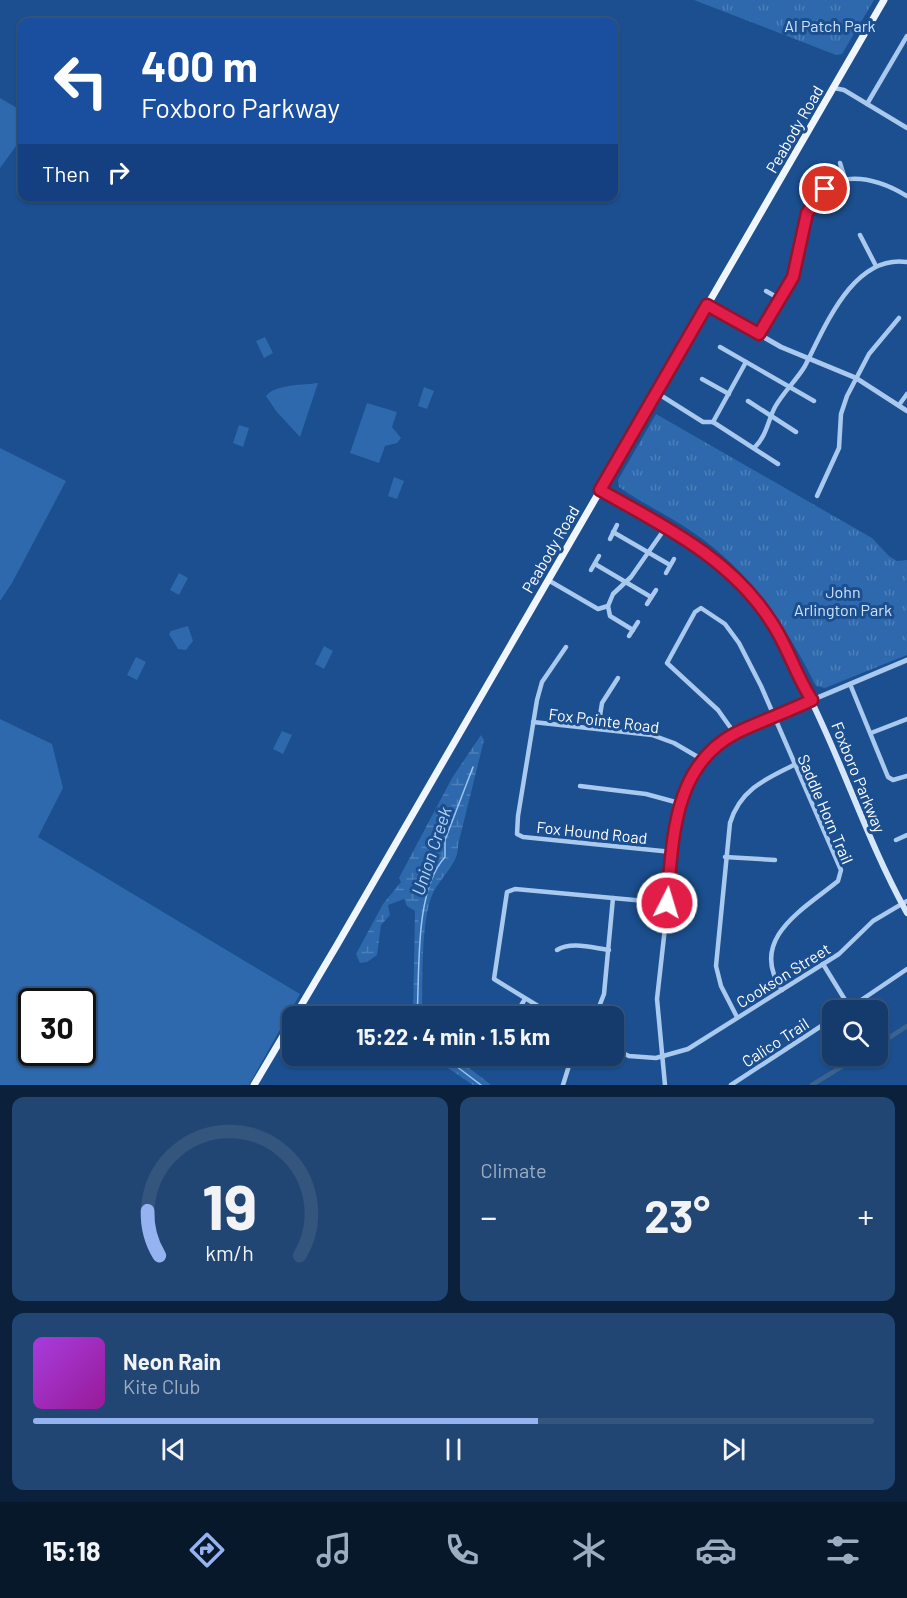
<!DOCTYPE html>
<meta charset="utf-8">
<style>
body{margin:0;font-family:Barlow,sans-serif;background:#214673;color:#f1f3f6;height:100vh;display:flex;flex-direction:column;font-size:22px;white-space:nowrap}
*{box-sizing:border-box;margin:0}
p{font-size:20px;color:#9dadc1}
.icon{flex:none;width:33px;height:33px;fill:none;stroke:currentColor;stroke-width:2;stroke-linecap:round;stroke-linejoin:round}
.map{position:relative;height:1085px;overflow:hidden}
.details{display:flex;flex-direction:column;gap:12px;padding:12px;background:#0b203b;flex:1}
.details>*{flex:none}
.hud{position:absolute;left:18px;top:18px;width:600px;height:183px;border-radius:12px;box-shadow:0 2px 4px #0004,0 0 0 2px #33557e;background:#1a4fa0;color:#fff;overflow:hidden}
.fabs{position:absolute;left:822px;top:1000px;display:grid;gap:12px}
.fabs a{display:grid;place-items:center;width:66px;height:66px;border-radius:12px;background:#143b6b;box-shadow:0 2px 4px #0004,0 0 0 2px #33557e;font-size:30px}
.speed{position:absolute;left:18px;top:988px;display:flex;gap:12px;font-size:30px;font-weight:700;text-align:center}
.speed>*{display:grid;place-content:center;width:78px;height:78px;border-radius:50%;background:#143b6b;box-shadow:0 2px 4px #0004,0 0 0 2px #33557e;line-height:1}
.speed .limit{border:3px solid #111;border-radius:9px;background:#fff;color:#111}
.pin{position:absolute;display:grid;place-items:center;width:51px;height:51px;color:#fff;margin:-26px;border:3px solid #fff;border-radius:50%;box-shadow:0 2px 6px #0007}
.me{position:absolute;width:66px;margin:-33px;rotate:5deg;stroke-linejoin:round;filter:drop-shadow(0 0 4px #0008)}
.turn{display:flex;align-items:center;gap:21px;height:126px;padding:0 24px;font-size:27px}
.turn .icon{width:78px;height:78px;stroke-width:2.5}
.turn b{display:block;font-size:42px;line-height:51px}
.then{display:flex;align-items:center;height:57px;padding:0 24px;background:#0003;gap:12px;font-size:22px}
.big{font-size:45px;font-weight:700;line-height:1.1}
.details .card{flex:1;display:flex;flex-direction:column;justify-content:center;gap:9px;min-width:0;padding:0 21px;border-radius:12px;background:#214673}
.details .dial{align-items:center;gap:0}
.dial svg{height:156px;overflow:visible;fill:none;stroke:#33557e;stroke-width:7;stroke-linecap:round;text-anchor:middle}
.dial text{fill:#f1f3f6;stroke:none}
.song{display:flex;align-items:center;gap:18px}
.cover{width:72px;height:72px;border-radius:9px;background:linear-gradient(135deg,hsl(280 70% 55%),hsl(300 70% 35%))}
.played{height:6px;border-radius:3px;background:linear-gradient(90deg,#95b2f1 60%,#33557e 60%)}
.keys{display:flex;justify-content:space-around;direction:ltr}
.heat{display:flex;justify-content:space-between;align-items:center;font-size:33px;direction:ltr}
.details .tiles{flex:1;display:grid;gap:12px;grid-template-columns:1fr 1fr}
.card:last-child{grid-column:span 2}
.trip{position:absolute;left:282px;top:1006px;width:342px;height:60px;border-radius:12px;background:#143b6b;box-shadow:0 2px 4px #0004,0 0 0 2px #33557e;font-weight:700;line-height:60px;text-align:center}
.menu{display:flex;height:96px;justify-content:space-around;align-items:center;background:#08182b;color:#9dadc1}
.menu .icon{width:42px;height:42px}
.menu .active{color:#95b2f1}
.menu b{font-size:27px;color:#f1f3f6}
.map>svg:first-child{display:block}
</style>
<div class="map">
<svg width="907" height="1085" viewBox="0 0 907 1085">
<defs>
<pattern id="wetland-marsh" width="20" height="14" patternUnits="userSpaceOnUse" patternTransform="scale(1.5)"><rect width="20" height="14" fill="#2e69ad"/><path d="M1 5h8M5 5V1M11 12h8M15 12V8" fill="none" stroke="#4d80b9"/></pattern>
<pattern id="park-tufts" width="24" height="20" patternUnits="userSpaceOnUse" patternTransform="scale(1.5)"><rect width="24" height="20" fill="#2e69ad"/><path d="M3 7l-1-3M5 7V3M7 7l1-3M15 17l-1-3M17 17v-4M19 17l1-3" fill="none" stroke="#4d80b9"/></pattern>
</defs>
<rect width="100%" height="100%" fill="#1b4f8f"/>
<!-- grass -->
<g fill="#2e69ad" fill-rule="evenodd">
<polygon points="0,98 22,111 22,138 0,168"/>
<polygon points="265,337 273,353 264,358 256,341"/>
<path d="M318 383 300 437 276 411 266 396C275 384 304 385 318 383Z"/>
<polygon points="424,387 434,391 427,409 418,406"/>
<polygon points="367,403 397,412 392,427 401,438 397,443 385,446 379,463 350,453"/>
<polygon points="239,425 249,428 243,447 233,443"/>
<polygon points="0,448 66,481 12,583 0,601"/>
<polygon points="394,477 404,481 397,499 388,496"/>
<polygon points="179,573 188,578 179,595 170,590"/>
<polygon points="188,626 193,641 186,650 178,649 169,634 171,631"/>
<polygon points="324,646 333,651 324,669 315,664"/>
<polygon points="136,657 146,662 137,680 127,675"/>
<path d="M0 719 52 744 63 788 38 837 300 994 249 1085H0ZM32 1002H82V1053H32Z"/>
<polygon points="282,731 292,735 283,754 273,749"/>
</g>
<!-- wetland -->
<g fill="url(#wetland-marsh)">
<path d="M481 735 484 740 458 845C459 863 441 877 433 893 420 922 423 984 422 1017H413L415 911 407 906 404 899 388 905 390 915 381 925 377 955 367 962 360 963 356 954 383 904 401 882 399 878 452 778Z"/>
<polygon points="454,1056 491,1085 473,1085 445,1066"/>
</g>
<!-- park -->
<g fill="url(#park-tufts)">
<polygon points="694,0 874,0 842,54 836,55"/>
<path d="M656 414 872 538 889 556 897 561 907 560V655L825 688 816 686C786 626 751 572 694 533 670 516 643 504 619 487L618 480Z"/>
</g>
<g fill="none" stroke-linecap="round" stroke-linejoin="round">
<!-- stream -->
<g stroke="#9cc4f0" stroke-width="1.5">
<path d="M417 1017C420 972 414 891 445 857V840L473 767"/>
<polyline points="452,1063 481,1085"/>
</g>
<!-- canal -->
<g stroke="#3c6290" stroke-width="4.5">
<polyline points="878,1045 907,1026"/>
<polyline points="812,1085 859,1056"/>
</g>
<!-- minor -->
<g stroke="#a9c9ee" stroke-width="4.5">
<polyline points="834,88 844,90 907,128"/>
<polyline points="867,104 907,36"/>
<polyline points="840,163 845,179"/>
<polyline points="860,235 876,266"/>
<polyline points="766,291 780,299"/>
<path d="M759 334C771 314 789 292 796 270 801 254 800 236 805 220 820 166 869 173 907 196"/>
<polyline points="720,347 814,401"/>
<polyline points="702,379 729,394"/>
<polyline points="657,393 703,422 713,422"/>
<polyline points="748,401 796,432"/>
<polyline points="899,405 907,394"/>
<polyline points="713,422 778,464"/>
<polyline points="713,422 746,362"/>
<path d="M755 447C767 435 768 420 775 407 784 391 796 381 805 366 825 327 853 254 907 262"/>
<polyline points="817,496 839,448 841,414 847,396 869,354 899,318"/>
<polyline points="613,532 670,565"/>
<polyline points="610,539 617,525"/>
<polyline points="595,564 651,597"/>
<polyline points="591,570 599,556"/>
<polyline points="666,573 674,559"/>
<polyline points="548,580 598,609 608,606 610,616 633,630"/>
<polyline points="647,604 656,590"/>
<polyline points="608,606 613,594 631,577 666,527"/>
<polyline points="629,636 638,622"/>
<polyline points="566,647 542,682 537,700 518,816 517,834 523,837 672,852"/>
<polyline points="850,684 888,777 893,780 907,776"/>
<polyline points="533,722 652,735 674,743 703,760"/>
<polyline points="598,728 602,703 618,678"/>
<polyline points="871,733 907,719"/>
<path d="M735 734 718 710 667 663 695 612 701 608 725 624 739 643 761 686 841 870 838 881C804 909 747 939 782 990"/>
<polyline points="580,786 646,794 679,803"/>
<polyline points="896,840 907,835"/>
<polyline points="725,857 775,860"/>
<path d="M557 950C571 941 593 948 609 950"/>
<polyline points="823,964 850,1008"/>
<polyline points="845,1011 907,969"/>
<polyline points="514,1017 525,999"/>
<polyline points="556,1017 494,979 507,892 515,889 667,903"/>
<polyline points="595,1017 604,994 613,898"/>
<path d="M737 1017 721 986 716 966 730 823C740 790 765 779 794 765"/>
<polyline points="614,1049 629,1056 656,1058 688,1049 839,954 873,921 907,901"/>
<polyline points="563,1085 572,1056"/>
<polyline points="665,1085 657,999 679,803 703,760 726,740 812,700"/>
<polyline points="731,1085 832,1019"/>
</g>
<!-- tertiary -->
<g stroke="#a9c9ee" stroke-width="5">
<polyline points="707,305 781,347 856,378 907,411"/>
<polyline points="812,700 907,660"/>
</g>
<!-- secondary -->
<path stroke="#d6e6fa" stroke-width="6" d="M600 490C638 511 680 530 713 558 764 601 777 633 806 690 843 763 867 841 907 913"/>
<!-- primary -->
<polyline stroke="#f0f6ff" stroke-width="7" points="254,1085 337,945 884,0"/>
</g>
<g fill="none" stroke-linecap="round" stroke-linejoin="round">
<defs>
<path id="route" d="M667 903C673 841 672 766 736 733 761 721 787 712 812 700 796 676 788 647 772 623 732 559 664 526 600 490L707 305 759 334 793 277 807 213 825 189"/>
</defs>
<!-- route casing -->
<use href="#route" stroke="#92132f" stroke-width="15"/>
<!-- route -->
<use href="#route" stroke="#e11d48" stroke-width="10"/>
</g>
<g text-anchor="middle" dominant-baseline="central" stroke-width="6" stroke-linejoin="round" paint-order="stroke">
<!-- park labels -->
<g font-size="16" fill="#cfe3fa" stroke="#1b4f8f">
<text x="830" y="25">Al Patch Park</text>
<text x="843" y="591">John<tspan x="843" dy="18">Arlington Park</tspan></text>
</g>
<!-- street labels -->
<g font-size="16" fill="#fff" stroke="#1b4f8f">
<text transform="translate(794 129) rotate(-60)">Peabody Road</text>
<text transform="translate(550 549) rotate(-60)">Peabody Road</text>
<text transform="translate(604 720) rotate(7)">Fox Pointe Road</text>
<text transform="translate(859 777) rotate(68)">Foxboro Parkway</text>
<text transform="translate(826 809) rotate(67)">Saddle Horn Trail</text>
<text transform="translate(592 832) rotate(6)">Fox Hound Road</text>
<text transform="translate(783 975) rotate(-32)">Cookson Street</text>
<text transform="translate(775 1042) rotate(-33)">Calico Trail</text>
</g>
<!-- water labels -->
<g font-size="18" font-style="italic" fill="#b5d3f5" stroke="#1b4f8f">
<text transform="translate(431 851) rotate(-72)">Union Creek</text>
</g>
</g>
</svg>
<div class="fabs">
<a><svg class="icon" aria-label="search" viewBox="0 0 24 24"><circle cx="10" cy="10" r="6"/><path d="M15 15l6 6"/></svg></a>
</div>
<div class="speed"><div class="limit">30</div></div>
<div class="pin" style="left:825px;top:189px;background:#d93025"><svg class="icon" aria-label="arrive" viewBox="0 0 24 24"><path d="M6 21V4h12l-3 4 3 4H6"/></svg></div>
<svg class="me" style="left:667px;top:903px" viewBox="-20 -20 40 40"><circle r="17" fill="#e11d48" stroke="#fff" stroke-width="3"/><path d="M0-11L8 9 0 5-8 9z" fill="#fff"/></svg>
<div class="trip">15:22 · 4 min · 1.5 km</div>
<div class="hud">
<div class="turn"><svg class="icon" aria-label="left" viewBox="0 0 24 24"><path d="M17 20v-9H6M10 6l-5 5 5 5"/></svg><div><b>400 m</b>Foxboro Parkway</div></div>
<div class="then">Then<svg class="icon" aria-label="right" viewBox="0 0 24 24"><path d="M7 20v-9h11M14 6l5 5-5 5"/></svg></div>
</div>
</div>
<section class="details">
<div class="tiles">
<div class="card dial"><svg viewBox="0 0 100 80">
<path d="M14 69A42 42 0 1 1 86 69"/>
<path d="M14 69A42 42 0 0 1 8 46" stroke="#95b2f1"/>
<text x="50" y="56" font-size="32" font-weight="700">19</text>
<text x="50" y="72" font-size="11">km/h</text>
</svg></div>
<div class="card"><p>Climate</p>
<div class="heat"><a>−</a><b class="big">23°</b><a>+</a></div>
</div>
<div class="card">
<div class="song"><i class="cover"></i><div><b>Neon Rain</b><p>Kite Club</p></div></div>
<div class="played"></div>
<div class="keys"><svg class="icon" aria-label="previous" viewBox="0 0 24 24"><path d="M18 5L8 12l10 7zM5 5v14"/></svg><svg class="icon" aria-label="pause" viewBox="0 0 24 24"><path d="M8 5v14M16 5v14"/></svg><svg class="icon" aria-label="next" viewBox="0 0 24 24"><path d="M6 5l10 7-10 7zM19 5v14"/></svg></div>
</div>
</div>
</section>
<nav class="menu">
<b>15:18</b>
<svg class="icon active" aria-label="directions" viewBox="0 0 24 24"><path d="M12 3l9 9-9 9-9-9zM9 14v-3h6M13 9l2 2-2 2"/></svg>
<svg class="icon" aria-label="music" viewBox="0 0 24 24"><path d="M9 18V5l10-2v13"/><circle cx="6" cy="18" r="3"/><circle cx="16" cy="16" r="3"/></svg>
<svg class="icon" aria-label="phone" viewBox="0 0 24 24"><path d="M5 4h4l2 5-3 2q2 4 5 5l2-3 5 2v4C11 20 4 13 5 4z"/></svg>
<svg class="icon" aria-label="climate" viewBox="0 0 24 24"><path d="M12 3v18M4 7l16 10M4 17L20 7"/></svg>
<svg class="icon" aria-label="car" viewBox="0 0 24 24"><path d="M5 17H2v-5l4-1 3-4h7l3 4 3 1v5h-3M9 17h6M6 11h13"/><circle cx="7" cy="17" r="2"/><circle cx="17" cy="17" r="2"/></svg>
<svg class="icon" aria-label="filters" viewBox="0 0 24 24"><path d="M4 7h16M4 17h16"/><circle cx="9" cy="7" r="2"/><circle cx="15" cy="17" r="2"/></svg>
</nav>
